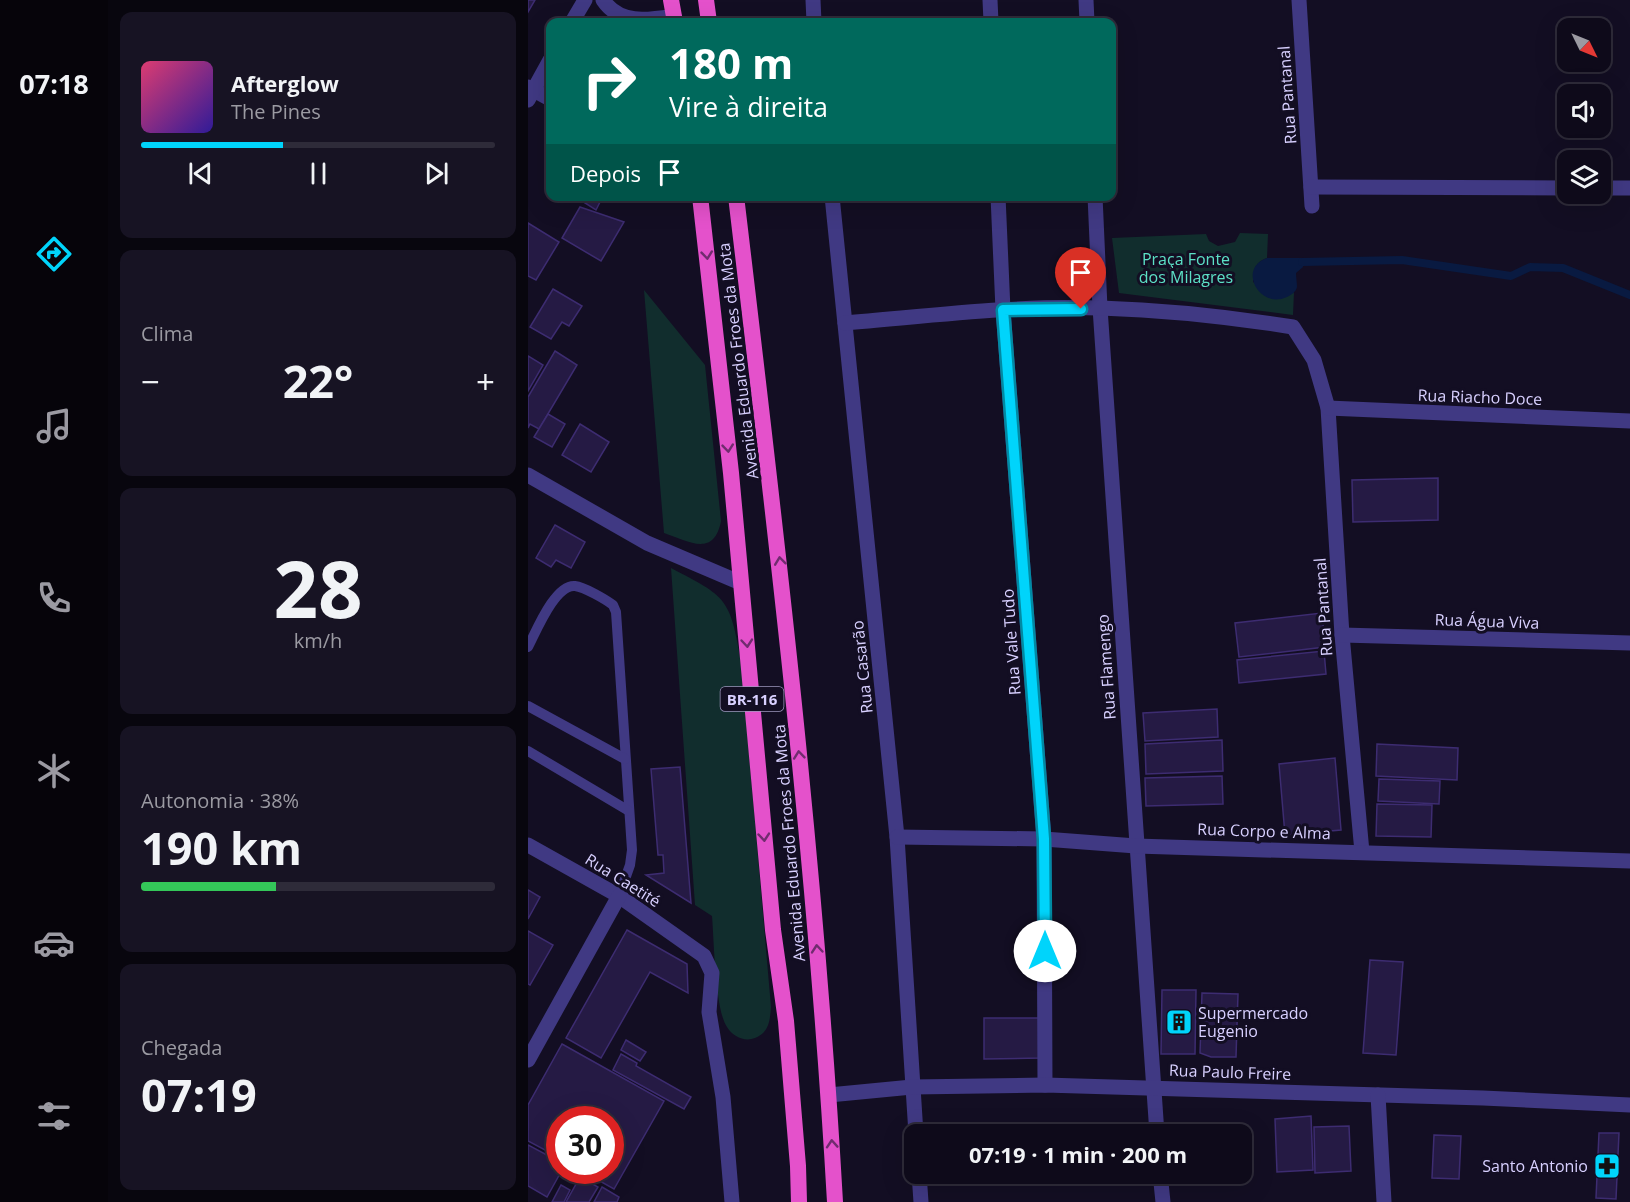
<!DOCTYPE html>
<html lang="pt">
<meta charset="utf-8">
<style>
body{margin:0;font-family:"Open Sans",sans-serif;background:#171323;color:#f1f3f6;height:100vh;display:flex;flex-direction:column;font-size:22px;white-space:nowrap}
*{box-sizing:border-box;margin:0}
p{font-size:20px;color:#9b9aa2}
.icon{flex:none;width:33px;height:33px;fill:none;stroke:currentColor;stroke-width:2;stroke-linecap:round;stroke-linejoin:round}
.map{position:relative;flex:1;overflow:hidden}
.details{display:flex;flex-direction:column;gap:12px;padding:12px;background:#08060e;width:420px}
.details>*{flex:none}
.top-card{position:absolute;left:18px;top:18px;width:570px;height:183px;border-radius:12px;box-shadow:0 6px 24px #0002,0 0 0 2px #2e2b39;background:#00695c;color:#fff;overflow:hidden}
.needle{width:39px;rotate:133deg}
.fabs{position:absolute;left:1029px;top:18px;display:grid;gap:12px}
.fabs a{display:grid;place-items:center;width:54px;height:54px;border-radius:12px;background:#0e0a1a;box-shadow:0 6px 24px #0002,0 0 0 2px #2e2b39;font-size:30px}
.speed{position:absolute;left:18px;top:1106px;display:flex;gap:12px;font-size:30px;font-weight:700;text-align:center}
.speed>*{display:grid;place-content:center;width:78px;height:78px;border-radius:50%;background:#0e0a1a;box-shadow:0 6px 24px #0002,0 0 0 2px #2e2b39;line-height:1}
.speed .limit{border:9px solid #d22;background:#fff;color:#111}
.pin{position:absolute;display:grid;place-items:center;width:51px;height:51px;color:#fff;margin:-62px -26px;border-radius:50% 50% 50% 0;rotate:-45deg;box-shadow:0 0 6px #0007}
.pin .icon{rotate:45deg}
.me{position:absolute;width:66px;margin:-33px;rotate:0deg;stroke-linejoin:round;filter:drop-shadow(0 0 4px #0008)}
.turn{display:flex;align-items:center;gap:21px;height:126px;padding:0 24px;font-size:27px}
.turn .icon{width:78px;height:78px;stroke-width:2.5}
.turn b{display:block;font-size:42px;line-height:51px}
.then{display:flex;align-items:center;height:57px;padding:0 24px;background:#0003;gap:12px;font-size:22px}
.big{font-size:45px;font-weight:700;line-height:1.1}
.details .widget{flex:1;display:flex;flex-direction:column;justify-content:center;gap:9px;min-width:0;padding:0 21px;border-radius:12px;background:#171323}
.details .dial{align-items:center;gap:0}
.dial b{font-size:78px;line-height:1}
.song{display:flex;align-items:center;gap:18px}
.cover{width:72px;height:72px;border-radius:9px;background:linear-gradient(135deg,hsl(340 70% 55%),hsl(250 70% 35%))}
.played{height:6px;border-radius:3px;background:linear-gradient(90deg,#00d4fb 40%,#2e2b39 40%)}
.keys{display:flex;justify-content:space-around;direction:ltr}
.heat{display:flex;justify-content:space-between;align-items:center;font-size:33px;direction:ltr}
.charge{height:9px;border-radius:4px;background:linear-gradient(90deg,#34c759 38%,#2e2b39 0)}
.trip{position:absolute;left:376px;top:1124px;width:348px;height:60px;border-radius:12px;background:#0e0a1a;box-shadow:0 6px 24px #0002,0 0 0 2px #2e2b39;font-weight:700;line-height:60px;text-align:center}
main{display:flex;flex:1;min-height:0}
.dock{display:flex;flex-direction:column;width:108px;justify-content:space-around;align-items:center;background:#06040a;color:#9b9aa2}
.dock .icon{width:42px;height:42px}
.dock .active{color:#00d4fb}
.dock b{font-size:27px;color:#f1f3f6}
.map>svg:first-child{display:block}
</style>
<main>
<nav class="dock">
<b>07:18</b>
<svg class="icon active" aria-label="directions" viewBox="0 0 24 24"><path d="M12 3l9 9-9 9-9-9zM9 14v-3h6M13 9l2 2-2 2"/></svg>
<svg class="icon" aria-label="music" viewBox="0 0 24 24"><path d="M9 18V5l10-2v13"/><circle cx="6" cy="18" r="3"/><circle cx="16" cy="16" r="3"/></svg>
<svg class="icon" aria-label="phone" viewBox="0 0 24 24"><path d="M5 4h4l2 5-3 2q2 4 5 5l2-3 5 2v4C11 20 4 13 5 4z"/></svg>
<svg class="icon" aria-label="climate" viewBox="0 0 24 24"><path d="M12 3v18M4 7l16 10M4 17L20 7"/></svg>
<svg class="icon" aria-label="car" viewBox="0 0 24 24"><path d="M5 17H2v-5l4-1 3-4h7l3 4 3 1v5h-3M9 17h6M6 11h13"/><circle cx="7" cy="17" r="2"/><circle cx="17" cy="17" r="2"/></svg>
<svg class="icon" aria-label="filters" viewBox="0 0 24 24"><path d="M4 7h16M4 17h16"/><circle cx="9" cy="7" r="2"/><circle cx="15" cy="17" r="2"/></svg>
</nav>
<section class="details">
<div class="widget">
<div class="song"><i class="cover"></i><div><b>Afterglow</b><p>The Pines</p></div></div>
<div class="played"></div>
<div class="keys"><svg class="icon" aria-label="previous" viewBox="0 0 24 24"><path d="M18 5L8 12l10 7zM5 5v14"/></svg><svg class="icon" aria-label="pause" viewBox="0 0 24 24"><path d="M8 5v14M16 5v14"/></svg><svg class="icon" aria-label="next" viewBox="0 0 24 24"><path d="M6 5l10 7-10 7zM19 5v14"/></svg></div>
</div>
<div class="widget"><p>Clima</p>
<div class="heat"><a>−</a><b class="big">22°</b><a>+</a></div>
</div>
<div class="widget dial"><b>28</b><p>km/h</p></div>
<div class="widget"><p>Autonomia · 38%</p><b class="big">190 km</b><div class="charge"></div></div>
<div class="widget"><p>Chegada</p><b class="big">07:19</b></div>
</section>
<div class="map">
<svg width="1102" height="1202" viewBox="0 0 1102 1202">
<rect width="100%" height="100%" fill="#130e23"/>
<!-- green -->
<g fill="#112d2d">
<path d="M712 233 740 234 739 258C727 262 725 270 725 282L751 299 766 292 765 315 591 293 584 238 678 234 681 241 690 246 707 242Z"/>
<path d="M116 290 177 365 193 521C186 558 160 541 136 533Z"/>
<path d="M143 568C199 597 202 598 213 661L243 1007C242 1020 241 1033 227 1038 217 1042 205 1037 199 1027 187 1010 186 940 184 916L167 905Z"/>
</g>
<!-- water -->
<path fill="#091a41" d="M739 258H774L775 267 768 273C768 277 769 283 769 287 768 292 763 295 759 297 731 310 709 268 739 258Z"/>
<g fill="none" stroke-linecap="round" stroke-linejoin="round">
<!-- stream -->
<polyline stroke="#091a41" stroke-width="8" points="774,262 874,260 983,276 1002,267 1035,268 1102,295"/>
</g>
<!-- building -->
<g fill="#251a44" stroke="#3d2c71" stroke-width="1.5">
<polygon points="0,0 7,0 0,12"/>
<polygon points="46,196 75,196 68,210"/>
<polygon points="52,207 96,222 73,261 34,238"/>
<polygon points="0,223 31,242 8,280 0,276"/>
<polygon points="25,289 54,306 41,326 34,322 23,339 2,327"/>
<polygon points="27,351 49,365 11,429 2,424 0,428 0,397"/>
<polygon points="0,356 15,365 0,391"/>
<polygon points="20,414 37,424 24,447 6,437"/>
<polygon points="52,424 81,442 63,472 34,455"/>
<polygon points="910,478 910,520 825,522 824,480"/>
<polygon points="27,525 57,542 43,568 28,560 23,567 8,558"/>
<polygon points="794,613 797,647 711,657 707,623"/>
<polygon points="796,651 798,674 711,683 709,660"/>
<polygon points="689,709 690,737 617,741 615,713"/>
<polygon points="694,740 695,771 618,774 617,744"/>
<polygon points="849,744 930,748 929,780 848,776"/>
<polygon points="807,758 813,830 757,835 751,764"/>
<polygon points="152,767 163,903 118,875 136,873 135,855 130,855 123,769"/>
<polygon points="694,776 695,804 618,806 617,778"/>
<polygon points="851,779 912,781 911,804 850,801"/>
<polygon points="849,804 904,805 903,837 848,836"/>
<polygon points="0,890 12,897 0,919"/>
<polygon points="99,930 159,964 160,993 122,972 73,1058 38,1038"/>
<polygon points="0,931 25,945 2,985 0,984"/>
<polygon points="842,960 875,962 868,1055 835,1053"/>
<polygon points="634,990 668,990 667,1054 633,1054"/>
<polygon points="674,993 710,994 708,1057 683,1057 672,1053"/>
<polygon points="456,1018 512,1018 512,1058 456,1059"/>
<polygon points="98,1040 118,1052 112,1061 93,1050"/>
<polygon points="34,1044 136,1101 86,1189 52,1170 82,1170 82,1119 32,1119 32,1158 0,1141 0,1105"/>
<polygon points="93,1054 109,1063 108,1066 163,1097 156,1109 85,1070"/>
<polygon points="783,1116 785,1170 749,1172 747,1119"/>
<polygon points="821,1126 823,1171 787,1173 786,1127"/>
<polygon points="1071,1133 1091,1133 1088,1199 1068,1198"/>
<polygon points="906,1135 933,1136 931,1179 904,1178"/>
<polygon points="0,1145 32,1162 32,1170 34,1170 19,1197 0,1186"/>
<polygon points="52,1177 70,1187 61,1202 38,1202"/>
<polygon points="33,1185 42,1190 36,1202 24,1202"/>
<polygon points="74,1187 91,1197 89,1202 66,1202"/>
</g>
<g fill="none" stroke-linecap="round" stroke-linejoin="round">
<!-- service -->
<g stroke="#403983" stroke-width="10">
<path d="M0 647C8 632 27 584 47 586 56 587 77 599 85 605L88 612 104 850 102 865 91 896"/>
<polyline points="0,706 97,759"/>
<polyline points="0,751 101,811"/>
</g>
<!-- minor -->
<g stroke="#403983" stroke-width="15">
<path d="M75 0C92 25 120 20 146 16"/>
<polyline points="285,0 286,22"/>
<polyline points="462,0 463,22"/>
<polyline points="558,0 559,22"/>
<polyline points="771,0 784,206"/>
<polyline points="44,22 57,0"/>
<polyline points="0,87 22,99"/>
<polyline points="0,100 22,60"/>
<polyline points="783,187 1040,188"/>
<polyline points="1072,188 1102,188"/>
<polyline points="304,196 369,837 388,1134"/>
<polyline points="470,196 475,310 516,839 517,1085"/>
<polyline points="567,196 572,308 629,1134"/>
<path d="M317 323C402 316 488 305 573 308 637 310 702 317 765 327L786 360 800 408 814 635 834 852"/>
<polyline points="800,408 1102,421"/>
<polyline points="0,475 119,543 213,583"/>
<polyline points="814,635 1102,643"/>
<polyline points="369,837 516,839 608,846 1102,861"/>
<polyline points="0,845 91,896 176,956 184,973 181,1012 195,1097 204,1202"/>
<polyline points="0,1060 91,896"/>
<polyline points="301,1095 384,1087 517,1085 955,1098 1102,1105"/>
<polyline points="850,1095 856,1202"/>
<polyline points="391,1173 393,1202"/>
<polyline points="632,1173 635,1202"/>
</g>
<!-- trunk -->
<g stroke="#e451cb" stroke-width="16">
<polyline points="143,0 147,22"/>
<polyline points="178,0 181,22"/>
<polyline points="172,196 203,473 245,930 258,1021 270,1166 271,1202"/>
<path d="M208 196C248 531 288 866 307 1202"/>
</g>
</g>
<!-- one-way arrows -->
<defs><path id="oneway-chevron" d="M-2-3.5L2.5 0L-2 3.5" fill="none" stroke-width="1.6" stroke-linecap="round" stroke-linejoin="round" transform="scale(1.5)"/></defs>
<g stroke="#712c6f">
<use href="#oneway-chevron" transform="translate(179 255) rotate(84)"/>
<use href="#oneway-chevron" transform="translate(200 448) rotate(84)"/>
<use href="#oneway-chevron" transform="translate(252 561) rotate(-97)"/>
<use href="#oneway-chevron" transform="translate(219 643) rotate(85)"/>
<use href="#oneway-chevron" transform="translate(271 755) rotate(-96)"/>
<use href="#oneway-chevron" transform="translate(236 837) rotate(85)"/>
<use href="#oneway-chevron" transform="translate(289 949) rotate(-95)"/>
<use href="#oneway-chevron" transform="translate(304 1144) rotate(-94)"/>
</g>
<g fill="none" stroke-linecap="round" stroke-linejoin="round">
<defs>
<polyline id="route" points="517,951 516,839 475,310 553,309"/>
</defs>
<!-- route casing -->
<use href="#route" stroke="#008aa3" stroke-width="15"/>
<!-- route -->
<use href="#route" stroke="#00d4fb" stroke-width="10"/>
</g>
<!-- icons -->
<defs>
<symbol id="building-square" viewBox="-11 -11 22 22"><rect x="-9" y="-9" width="18" height="18" rx="4" fill="#00d4fb" stroke="#130e23"/><path d="M-4-6H4V6H1V3H-1V6H-4ZM-2.5-4.3h1.7v1.8h-1.7ZM.8-4.3h1.7v1.8H.8ZM-2.5-1h1.7V.8h-1.7ZM.8-1h1.7V.8H.8Z" fill="#111"/></symbol>
<symbol id="pharmacy-square" viewBox="-11 -11 22 22"><rect x="-9" y="-9" width="18" height="18" rx="4" fill="#00d4fb" stroke="#130e23"/><path d="M-2-6h4v4h4v4h-4v4h-4v-4h-4v-4h4Z" fill="#111"/></symbol>
</defs>
<g fill-rule="evenodd">
<use href="#building-square" x="636" y="1007" width="30" height="30"/>
<use href="#pharmacy-square" x="1064" y="1151" width="30" height="30"/>
</g>
<g text-anchor="middle" dominant-baseline="central" stroke-width="6" stroke-linejoin="round" paint-order="stroke">
<!-- shield labels -->
<rect fill="#130e23" stroke="#9d96bd" stroke-width="1.5" x="192.5" y="687" width="63" height="24" rx="4.5"/>
<g font-size="15" font-weight="bold" fill="#d8d0ff">
<text x="224" y="699">BR-116</text>
</g>
<!-- street labels -->
<g font-size="16" fill="#d8d0ff" stroke="#130e23">
<text transform="translate(759 95) rotate(-94)">Rua Pantanal</text>
<text transform="translate(210 361) rotate(-97)">Avenida Eduardo Froes da Mota</text>
<text transform="translate(952 397) rotate(2)">Rua Riacho Doce</text>
<text transform="translate(795 607) rotate(-94)">Rua Pantanal</text>
<text transform="translate(959 621) rotate(2)">Rua Água Viva</text>
<text transform="translate(483 642) rotate(-94)">Rua Vale Tudo</text>
<text transform="translate(334 667) rotate(-96)">Rua Casarão</text>
<text transform="translate(578 667) rotate(-94)">Rua Flamengo</text>
<text transform="translate(736 831) rotate(2)">Rua Corpo e Alma</text>
<text transform="translate(261 843) rotate(-95)">Avenida Eduardo Froes da Mota</text>
<text transform="translate(95 880) rotate(32)">Rua Caetité</text>
<text transform="translate(702 1072) rotate(2)">Rua Paulo Freire</text>
</g>
<!-- park labels -->
<g font-size="16" fill="#5ce0c6" stroke="#130e23">
<text x="658" y="259">Praça Fonte<tspan x="658" dy="18">dos Milagres</tspan></text>
</g>
<!-- poi labels -->
<g font-size="16" fill="#d8d0ff" stroke="#130e23" text-anchor="start">
<text x="670" y="1013">Supermercado<tspan x="670" dy="18">Eugenio</tspan></text>
<text x="1060" y="1166" text-anchor="end">Santo Antonio</text>
</g>
</g>
</svg>
<div class="fabs">
<a><svg class="needle" viewBox="-14 -14 28 28"><path d="M0-13l5 13h-10z" fill="#e53935"/><path d="M0 13l5-13h-10z" fill="#9b9aa2"/></svg></a>
<a><svg class="icon" aria-label="sound" viewBox="0 0 24 24"><path d="M4 9h4l5-4v14l-5-4H4zM17 9q2 3 0 6"/></svg></a>
<a><svg class="icon" aria-label="layers" viewBox="0 0 24 24"><path d="M12 4l9 5-9 5-9-5zM3 14l9 5 9-5"/></svg></a>
</div>
<div class="speed"><div class="limit">30</div></div>
<div class="pin" style="left:553px;top:309px;background:#d93025"><svg class="icon" aria-label="arrive" viewBox="0 0 24 24"><path d="M6 21V4h12l-3 4 3 4H6"/></svg></div>
<svg class="me" style="left:517px;top:951px" viewBox="-20 -20 40 40"><circle r="19" fill="#fff"/><path d="M0-13L10 11 0 6-10 11z" fill="#00d4fb"/></svg>
<div class="trip">07:19 · 1 min · 200 m</div>
<div class="top-card">
<div class="turn"><svg class="icon" aria-label="right" viewBox="0 0 24 24"><path d="M7 20v-9h11M14 6l5 5-5 5"/></svg><div><b>180 m</b>Vire à direita</div></div>
<div class="then">Depois<svg class="icon" aria-label="arrive" viewBox="0 0 24 24"><path d="M6 21V4h12l-3 4 3 4H6"/></svg></div>
</div>
</div>
</main>
